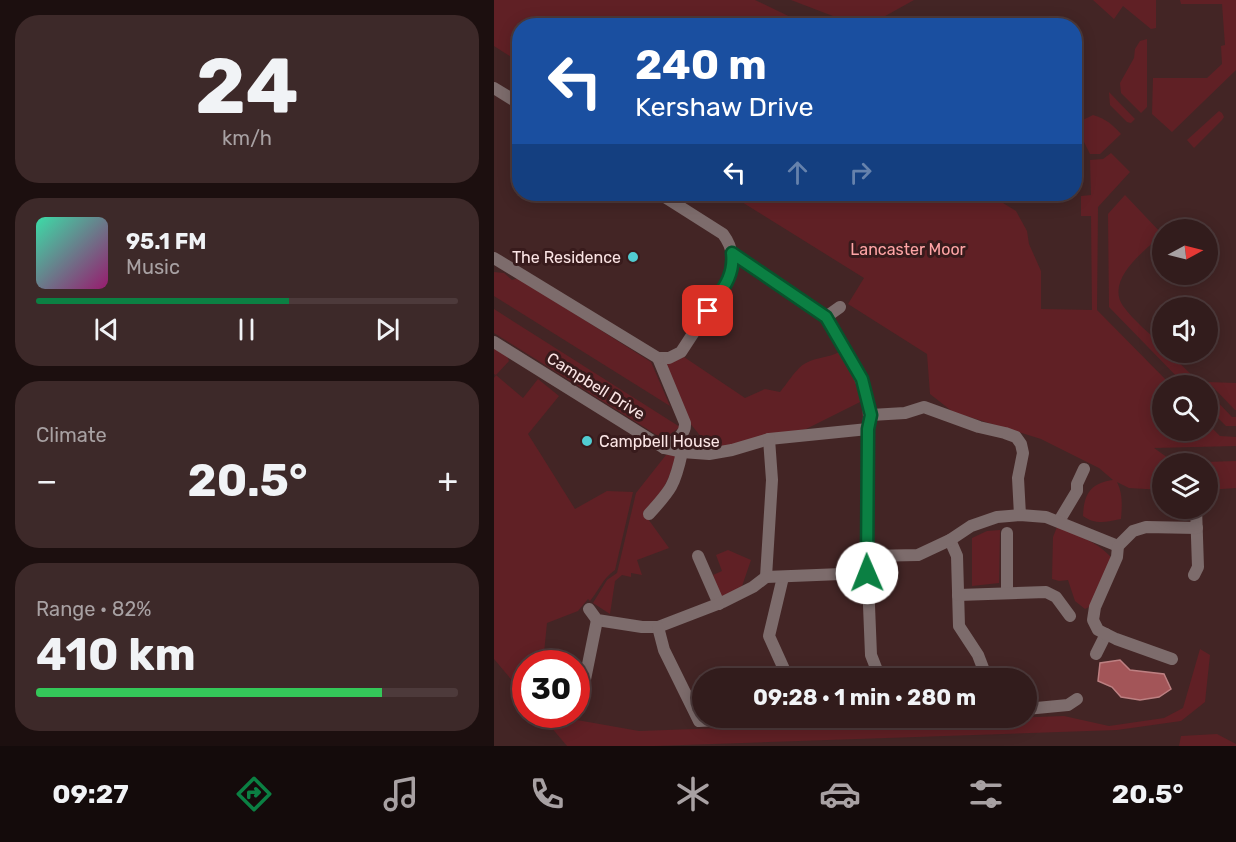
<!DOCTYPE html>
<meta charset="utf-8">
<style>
body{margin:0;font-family:Rubik,sans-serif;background:#3d2929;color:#f1f3f6;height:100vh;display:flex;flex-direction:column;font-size:22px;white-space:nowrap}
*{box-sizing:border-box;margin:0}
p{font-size:20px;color:#a8a1a3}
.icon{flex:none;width:33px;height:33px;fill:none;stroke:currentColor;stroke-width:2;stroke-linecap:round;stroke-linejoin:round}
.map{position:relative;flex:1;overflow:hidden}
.details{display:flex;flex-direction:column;gap:15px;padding:15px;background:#1c0f0f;width:494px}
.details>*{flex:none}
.guide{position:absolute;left:18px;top:18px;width:570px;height:183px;border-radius:24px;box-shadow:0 3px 15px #0003,0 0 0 2px #4d3a3b;background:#1a4fa0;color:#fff;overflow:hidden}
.needle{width:39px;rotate:83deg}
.buttons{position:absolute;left:658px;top:219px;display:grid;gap:12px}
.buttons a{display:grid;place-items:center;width:66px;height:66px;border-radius:50%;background:#321c1c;box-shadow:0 3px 15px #0003,0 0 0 2px #4d3a3b;font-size:30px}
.speed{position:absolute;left:18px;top:650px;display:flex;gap:12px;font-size:30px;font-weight:700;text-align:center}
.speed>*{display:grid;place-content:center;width:78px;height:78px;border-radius:50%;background:#321c1c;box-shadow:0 3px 15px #0003,0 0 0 2px #4d3a3b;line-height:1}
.speed .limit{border:9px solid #d22;background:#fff;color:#111}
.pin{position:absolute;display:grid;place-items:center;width:51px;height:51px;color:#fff;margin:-26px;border-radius:12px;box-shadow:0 3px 9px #0006}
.me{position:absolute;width:66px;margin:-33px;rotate:359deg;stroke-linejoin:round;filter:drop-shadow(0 0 4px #0008)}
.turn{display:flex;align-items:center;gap:21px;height:126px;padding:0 24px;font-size:27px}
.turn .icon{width:78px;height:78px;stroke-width:2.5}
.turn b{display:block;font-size:42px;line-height:51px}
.lanes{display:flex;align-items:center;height:57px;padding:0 24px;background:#0003;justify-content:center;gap:30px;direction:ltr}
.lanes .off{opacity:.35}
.big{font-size:45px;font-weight:700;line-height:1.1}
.details .card{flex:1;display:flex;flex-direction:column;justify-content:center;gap:9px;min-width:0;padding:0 21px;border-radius:24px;background:#3d2929}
.details .dial{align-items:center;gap:0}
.dial b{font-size:78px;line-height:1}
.song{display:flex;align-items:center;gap:18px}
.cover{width:72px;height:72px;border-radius:9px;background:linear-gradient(135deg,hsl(160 70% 55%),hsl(320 70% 35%))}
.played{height:6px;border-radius:3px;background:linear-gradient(90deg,#0b8043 60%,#4d3a3b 60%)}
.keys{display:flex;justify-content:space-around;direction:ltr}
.heat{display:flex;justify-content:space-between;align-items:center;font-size:33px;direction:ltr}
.charge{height:9px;border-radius:4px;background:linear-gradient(90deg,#34c759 82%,#4d3a3b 0)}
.trip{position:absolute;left:198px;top:668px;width:345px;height:60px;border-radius:30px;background:#321c1c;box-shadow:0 3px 15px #0003,0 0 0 2px #4d3a3b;font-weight:700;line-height:60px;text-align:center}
.dock{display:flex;height:96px;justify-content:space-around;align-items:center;background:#140b0b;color:#a8a1a3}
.dock .icon{width:42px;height:42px}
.dock .active{color:#0b8043}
.dock b{font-size:27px;color:#f1f3f6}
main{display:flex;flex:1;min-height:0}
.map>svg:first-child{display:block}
</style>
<main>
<section class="details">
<div class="card dial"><b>24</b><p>km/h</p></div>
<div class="card">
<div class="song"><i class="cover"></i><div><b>95.1 FM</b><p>Music</p></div></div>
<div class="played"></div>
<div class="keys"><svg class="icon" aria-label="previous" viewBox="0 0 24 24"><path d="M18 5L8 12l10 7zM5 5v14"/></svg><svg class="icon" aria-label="pause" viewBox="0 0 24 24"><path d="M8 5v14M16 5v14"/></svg><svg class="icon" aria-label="next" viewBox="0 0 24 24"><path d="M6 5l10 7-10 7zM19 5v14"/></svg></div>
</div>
<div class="card"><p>Climate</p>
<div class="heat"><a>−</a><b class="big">20.5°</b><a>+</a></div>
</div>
<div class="card"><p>Range · 82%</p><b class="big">410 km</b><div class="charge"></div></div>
</section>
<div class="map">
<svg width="743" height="746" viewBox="0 0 743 746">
<rect width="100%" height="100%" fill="#432525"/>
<!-- green -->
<g fill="#602025">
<polygon points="0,0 261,0 313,25 26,26 25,62 0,46"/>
<polygon points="297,0 420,0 375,25 365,26"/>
<polygon points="599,0 742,0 742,70 678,132 658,114 659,78 713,78 728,64 727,46 731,45 728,4 687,4 686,0 662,0 662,28 657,29 629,6 620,19"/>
<polygon points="653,39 653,107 647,113 627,93 626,83 640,58 641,49 646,41"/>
<polygon points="615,92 641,119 637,123 633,122 616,105"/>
<polygon points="725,111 728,113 730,117 728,120 700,148 693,140"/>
<path d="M599 115C612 119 618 124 627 134L606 154H596L581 124Z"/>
<path d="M617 153 636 172 604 207 603 310 677 385 669 386V430H714V424L726 436 742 437V446L660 448 681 463 742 461V488L714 490V464H669V490L635 488 623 482C629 494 628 506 627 519 613 522 601 525 589 516 590 493 597 483 619 480L605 468 547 439 459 412 436 394 433 354 354 304 370 278 235 194H508L509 203 522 211 533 231 535 244 547 271V309L598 310 597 216H587V196L597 195 596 160 609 159Z"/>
<path d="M631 195 668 234C651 251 611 279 629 306 640 321 656 334 669 346V352L675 353 708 385H691L615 307 614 214Z"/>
<polygon points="0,272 10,273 18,280 24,278 157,362 176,406 0,296"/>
<polygon points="0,309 186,427 169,439 0,333"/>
<path d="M0 348 13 356 15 361 2 375 29 398 44 379 65 396 34 434 81 509 113 491 139 492 121 570C108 579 106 589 96 601L94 599 84 611 53 623 49 663H32L31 696 0 659V378L2 375 0 374Z"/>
<path d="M345 352 365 387 368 401 312 429 217 449 195 422 172 364 190 357 251 398 271 389 286 392C293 384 303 367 312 363 323 357 334 358 345 352Z"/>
<polygon points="714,382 742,383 742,410 741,410"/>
<polygon points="714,392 738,417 742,417 742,426 732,426 714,408"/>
<path d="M172 455H182C175 480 169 494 149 512L175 548 143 560 148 575 137 573V577L128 575 121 581 116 614 99 603 113 580 123 573 142 493Z"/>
<path d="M563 527C583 535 600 540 616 556L617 570 605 602 591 609 581 601 574 580 565 581 558 579 559 537Z"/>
<polygon points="506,530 505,583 478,586 478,538 493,531"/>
<polygon points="234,550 257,560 247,589 227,597 219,575 228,571 222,555"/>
<polygon points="706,649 716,655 711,702 687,721 623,730 161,746 73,746 46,714 64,714 66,717 145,731 570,716 615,726 670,718 689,708"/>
<polygon points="723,734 742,744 742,746 685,746 687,736"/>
</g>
<!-- water -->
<polygon fill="#a35558" stroke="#bd8082" stroke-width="1.5" points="626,660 636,670 670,674 677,689 665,697 646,700 627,697 618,687 604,681 606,663"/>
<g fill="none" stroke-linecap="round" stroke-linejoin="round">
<!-- minor -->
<g stroke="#7d6c6c" stroke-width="12">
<polyline points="0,88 26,104"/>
<path d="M166 194 229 234C240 249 241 263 234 280L187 352 175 358H164L191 423C192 436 179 441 170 448"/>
<path d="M238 253 332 317C350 355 381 384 374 429L373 556 377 655 386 678"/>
<polyline points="0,258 164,358"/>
<polyline points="332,317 346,307"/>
<polyline points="0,342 170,448 188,452 215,454 238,450 275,439 374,429"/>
<polyline points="377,415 411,413 430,407 485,427 511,433 522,437 527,444 529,453 524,478 526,515"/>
<path d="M155 514C177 490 181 485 188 452"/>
<polyline points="565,521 583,491 583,484 590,469"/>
<polyline points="513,533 513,592"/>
<polyline points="456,540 463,556 465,626 484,655 489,668 489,678"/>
<polyline points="204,556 225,604"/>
<polyline points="373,556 424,555 456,540 477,526 503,517 526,515 552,517 624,546"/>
<polyline points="700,575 704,567 702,508"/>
<polyline points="272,577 278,480 275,439"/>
<polyline points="289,577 275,636 294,678"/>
<polyline points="464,595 552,592 562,597 576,616"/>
<polyline points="95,609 103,620 148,627 164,627 229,602 259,587 272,577 373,573"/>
<polyline points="164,627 170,650 205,721 241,719"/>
<polyline points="602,654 612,634"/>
<polyline points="678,659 622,639 604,630 599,620 601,607 623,557 624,546 639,531 652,527 703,528"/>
<polyline points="85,709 103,620"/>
<polyline points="532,709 574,705 583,699"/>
<polyline points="275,717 276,717"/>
</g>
</g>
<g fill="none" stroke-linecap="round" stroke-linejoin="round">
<defs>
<path id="route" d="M214 311C227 291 241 277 238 253L332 317 368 379 377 415 374 429 373 573"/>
</defs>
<!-- route casing -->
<use href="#route" stroke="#07532c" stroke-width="15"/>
<!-- route -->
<use href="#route" stroke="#0b8043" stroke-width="10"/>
</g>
<!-- markers -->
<g fill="#51ccd1" stroke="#381b1c" stroke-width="2">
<circle cx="139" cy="257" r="6"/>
<circle cx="93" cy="441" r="6"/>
</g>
<g text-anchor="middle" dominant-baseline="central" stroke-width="6" stroke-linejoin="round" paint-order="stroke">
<!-- park labels -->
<g font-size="16" fill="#ffa5a6" stroke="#381b1c">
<text x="414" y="249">Lancaster Moor</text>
</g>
<!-- poi labels -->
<g font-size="16" fill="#fbe5e5" stroke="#381b1c" text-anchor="end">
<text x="127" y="257">The Residence</text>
<text x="105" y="441" text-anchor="start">Campbell House</text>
</g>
<!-- street labels -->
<g font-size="16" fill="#fbe5e5" stroke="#381b1c">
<text transform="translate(102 386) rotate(32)">Campbell Drive</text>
</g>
</g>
</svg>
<div class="buttons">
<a><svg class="needle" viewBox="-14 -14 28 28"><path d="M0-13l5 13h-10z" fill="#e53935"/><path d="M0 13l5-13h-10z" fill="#a8a1a3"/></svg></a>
<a><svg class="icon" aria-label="sound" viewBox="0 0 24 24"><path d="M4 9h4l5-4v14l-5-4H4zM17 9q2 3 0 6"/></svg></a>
<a><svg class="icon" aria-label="search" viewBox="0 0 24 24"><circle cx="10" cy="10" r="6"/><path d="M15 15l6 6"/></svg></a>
<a><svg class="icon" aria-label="layers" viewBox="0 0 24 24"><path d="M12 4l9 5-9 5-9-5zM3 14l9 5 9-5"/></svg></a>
</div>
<div class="speed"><div class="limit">30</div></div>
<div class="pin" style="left:214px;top:311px;background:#d93025"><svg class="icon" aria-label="arrive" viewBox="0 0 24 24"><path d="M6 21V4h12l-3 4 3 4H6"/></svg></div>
<svg class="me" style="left:373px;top:573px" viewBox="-20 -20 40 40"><circle r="19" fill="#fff"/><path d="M0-13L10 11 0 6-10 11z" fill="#0b8043"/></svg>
<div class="trip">09:28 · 1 min · 280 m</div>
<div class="guide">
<div class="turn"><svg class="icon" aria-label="left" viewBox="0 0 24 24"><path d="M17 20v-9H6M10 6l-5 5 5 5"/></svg><div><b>240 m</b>Kershaw Drive</div></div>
<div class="lanes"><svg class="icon" aria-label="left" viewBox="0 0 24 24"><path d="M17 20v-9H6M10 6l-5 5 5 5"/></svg><svg class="icon off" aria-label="ahead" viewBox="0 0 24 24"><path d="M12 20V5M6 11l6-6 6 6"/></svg><svg class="icon off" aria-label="right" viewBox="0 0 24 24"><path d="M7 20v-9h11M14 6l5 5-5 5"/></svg></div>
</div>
</div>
</main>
<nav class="dock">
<b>09:27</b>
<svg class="icon active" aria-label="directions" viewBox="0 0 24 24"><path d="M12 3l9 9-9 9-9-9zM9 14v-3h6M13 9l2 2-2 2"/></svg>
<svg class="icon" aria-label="music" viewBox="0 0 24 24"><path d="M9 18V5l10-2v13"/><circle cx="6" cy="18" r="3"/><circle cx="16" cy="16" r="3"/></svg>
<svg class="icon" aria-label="phone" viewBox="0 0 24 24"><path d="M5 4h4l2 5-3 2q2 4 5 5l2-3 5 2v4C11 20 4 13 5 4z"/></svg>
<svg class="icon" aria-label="climate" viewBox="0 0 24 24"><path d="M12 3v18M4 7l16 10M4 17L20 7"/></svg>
<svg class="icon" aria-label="car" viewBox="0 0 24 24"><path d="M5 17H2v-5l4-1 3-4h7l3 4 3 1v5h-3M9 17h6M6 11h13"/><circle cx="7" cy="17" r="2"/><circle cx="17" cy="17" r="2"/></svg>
<svg class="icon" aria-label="filters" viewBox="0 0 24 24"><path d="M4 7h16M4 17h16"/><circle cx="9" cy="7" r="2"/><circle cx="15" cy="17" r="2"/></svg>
<b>20.5°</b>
</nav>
